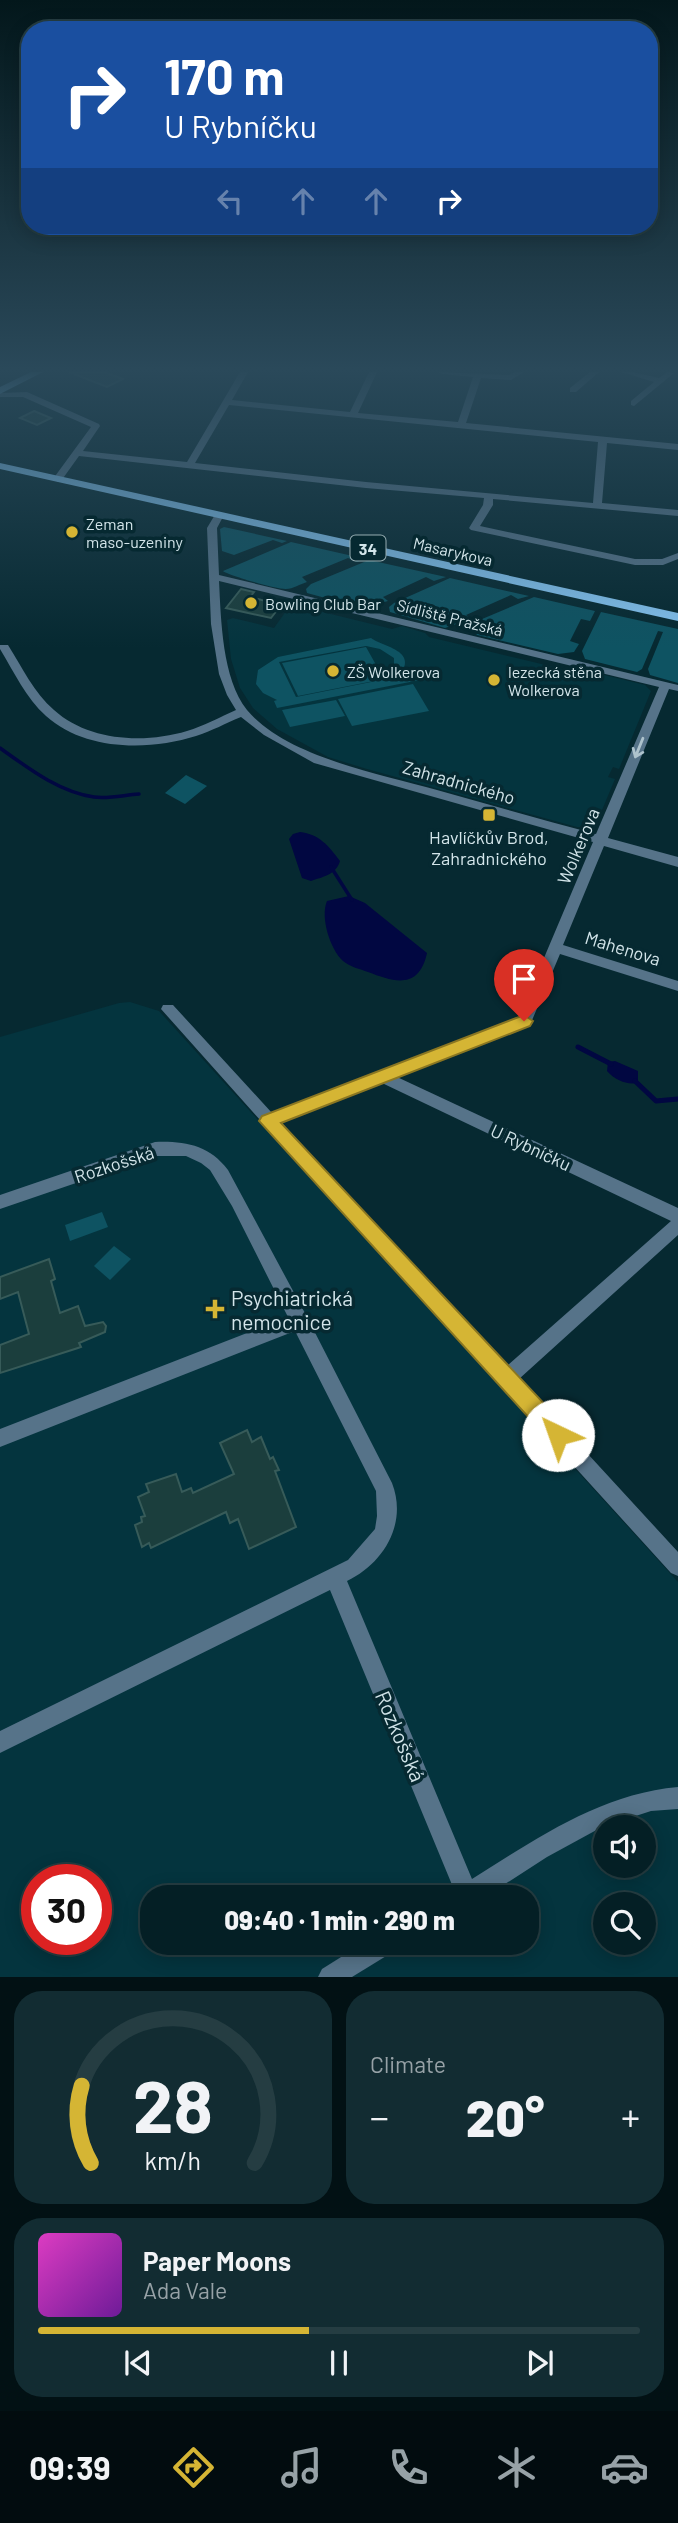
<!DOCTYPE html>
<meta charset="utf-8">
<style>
body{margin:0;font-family:Barlow,sans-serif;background:#122c32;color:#f1f3f6;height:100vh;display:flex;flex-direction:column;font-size:26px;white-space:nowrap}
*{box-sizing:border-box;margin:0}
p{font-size:23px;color:#97a2a7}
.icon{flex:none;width:38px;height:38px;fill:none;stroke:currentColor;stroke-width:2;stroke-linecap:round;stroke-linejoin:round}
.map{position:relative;height:1977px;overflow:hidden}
.details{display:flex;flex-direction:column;gap:14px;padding:14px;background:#021114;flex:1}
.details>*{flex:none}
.hud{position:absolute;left:21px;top:21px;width:637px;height:214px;border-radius:28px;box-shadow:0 4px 18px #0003,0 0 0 2px #253d42;background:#1a4fa0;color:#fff;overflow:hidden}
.controls{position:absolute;left:593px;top:1815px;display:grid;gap:14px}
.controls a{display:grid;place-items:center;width:63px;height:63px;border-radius:50%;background:#041f25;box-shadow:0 4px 18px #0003,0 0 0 2px #253d42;font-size:35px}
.speed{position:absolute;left:21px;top:1864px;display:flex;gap:14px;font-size:35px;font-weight:700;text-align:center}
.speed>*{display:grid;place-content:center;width:91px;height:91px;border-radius:50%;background:#041f25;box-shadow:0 4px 18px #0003,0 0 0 2px #253d42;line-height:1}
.speed .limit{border:10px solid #d22;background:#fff;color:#111}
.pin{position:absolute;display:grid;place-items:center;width:60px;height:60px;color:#fff;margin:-72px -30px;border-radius:50% 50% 50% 0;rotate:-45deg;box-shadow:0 0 7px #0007}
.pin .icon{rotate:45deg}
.me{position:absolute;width:77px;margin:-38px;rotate:318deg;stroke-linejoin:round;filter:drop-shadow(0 0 5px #0008)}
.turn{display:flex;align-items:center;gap:24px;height:147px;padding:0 28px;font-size:32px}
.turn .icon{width:91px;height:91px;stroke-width:2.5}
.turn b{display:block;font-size:49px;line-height:60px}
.lanes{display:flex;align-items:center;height:66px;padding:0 28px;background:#0003;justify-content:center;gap:35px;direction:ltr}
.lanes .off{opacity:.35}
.big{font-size:52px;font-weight:800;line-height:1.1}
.details .widget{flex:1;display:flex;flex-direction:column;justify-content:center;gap:10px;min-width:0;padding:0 24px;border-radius:28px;background:#122c32}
.details .dial{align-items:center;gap:0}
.dial svg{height:182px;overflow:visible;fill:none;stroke:#253d42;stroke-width:7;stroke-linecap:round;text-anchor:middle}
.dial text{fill:#f1f3f6;stroke:none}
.song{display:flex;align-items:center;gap:21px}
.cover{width:84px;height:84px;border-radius:10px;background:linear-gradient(135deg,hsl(310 70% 55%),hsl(280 70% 35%))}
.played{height:7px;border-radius:4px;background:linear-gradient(90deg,#d5b534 45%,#253d42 45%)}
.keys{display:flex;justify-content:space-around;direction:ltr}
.heat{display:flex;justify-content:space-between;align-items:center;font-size:38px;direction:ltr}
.details .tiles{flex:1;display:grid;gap:14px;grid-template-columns:1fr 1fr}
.widget:last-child{grid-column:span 2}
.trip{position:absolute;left:140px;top:1885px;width:399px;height:70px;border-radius:28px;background:#041f25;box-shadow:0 4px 18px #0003,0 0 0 2px #253d42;font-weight:800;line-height:70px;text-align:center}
.dock{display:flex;height:112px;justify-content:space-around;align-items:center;background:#020c0f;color:#97a2a7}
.dock .icon{width:49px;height:49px}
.dock .current{color:#d5b534}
.dock b{font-size:32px;color:#f1f3f6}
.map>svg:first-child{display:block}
</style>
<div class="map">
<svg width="678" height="1977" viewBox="0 0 678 1977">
<rect width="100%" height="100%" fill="#062931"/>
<!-- built -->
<g fill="#04343e" fill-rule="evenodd">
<polygon points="294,605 392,629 402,626 425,633 429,637 579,673 588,671 645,685 651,691 619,769 613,767 608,777 615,779 597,822 592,827 577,827 367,769 328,757 277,729 253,708 240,688 231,659 227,620 233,618 274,628 289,607"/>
<path d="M130 1002 159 1011 678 1582V1977H0V1037L119 1003ZM606 1827H644V1866H606ZM37 1880H96V1939H37ZM152 1897H527V1942H152ZM606 1904H644V1942H606Z"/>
</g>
<!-- green -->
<g fill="#0e5362" fill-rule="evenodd">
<polygon points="224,527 287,541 282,543 273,540 234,555 222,551 220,529"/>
<path d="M291 542 366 559 357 562 348 558 302 577 307 582C300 584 293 589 286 589 279 590 227 575 223 571Z"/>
<polygon points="369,560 446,577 434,581 426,577 383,597 388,601 362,608 307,593 306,589 311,584"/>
<polygon points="450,578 529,596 518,599 511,595 466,615 471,619 445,628 390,612 389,607 394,603"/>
<polygon points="534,597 595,611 590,621 581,619 570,641 579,644 574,652 558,654 477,635 471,627 475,622"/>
<polygon points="601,612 678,629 678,683 650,675 648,669 663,632 658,631 642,669 637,672 585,659 582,651"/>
<path d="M371 638C385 648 419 650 399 677L417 673 420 680 277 708 274 701 277 700 263 693 256 684 258 670 278 657ZM366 646 380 649 394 658V670L386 679 296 697 279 662Z"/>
<polygon points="366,647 384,679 298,696 282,663"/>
<polygon points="413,684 429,711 352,726 338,699"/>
<polygon points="336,700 345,716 290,727 282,710"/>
<polygon points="186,775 207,786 185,804 165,793"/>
<polygon points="102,1212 108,1227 70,1241 65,1225"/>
<polygon points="114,1246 131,1259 110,1280 94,1266"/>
</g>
<!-- water -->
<g fill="#010741">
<path d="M300 832C319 834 329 846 340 861 336 875 322 877 311 881L302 878 289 839 293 834Z"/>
<path d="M349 896 365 903 427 953C419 990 394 982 368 972 360 969 350 967 343 961 330 949 320 917 327 901Z"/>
<path d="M615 1061 638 1071V1083C626 1085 615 1080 607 1071L608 1062Z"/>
</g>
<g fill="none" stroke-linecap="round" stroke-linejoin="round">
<!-- stream-far1 -->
<g stroke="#010741" stroke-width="3.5">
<path d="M0 748C28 768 59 792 94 797 109 799 124 795 139 794"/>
<polyline points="331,867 352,900"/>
</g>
<!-- stream -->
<g stroke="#010741" stroke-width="5">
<polyline points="578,1047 611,1064"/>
<polyline points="635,1081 656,1101 678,1099"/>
</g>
</g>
<!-- building -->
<g fill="#1b3e3d" stroke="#375b59" stroke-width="2">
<polygon points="69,372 104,372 123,379 107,387"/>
<polygon points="34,411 51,418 37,425 20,418"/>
<polygon points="241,589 254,592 250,597 281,605 271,618 226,608"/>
<polygon points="49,1259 55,1279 51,1281 60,1313 78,1306 85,1326 103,1322 106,1326 105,1332 79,1343 81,1347 78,1348 0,1373 0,1345 29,1334 18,1292 0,1299 0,1277"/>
<polygon points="247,1430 252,1442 261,1437 270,1459 273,1457 279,1470 275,1471 296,1527 249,1549 238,1519 230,1523 226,1512 151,1548 149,1543 142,1547 135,1525 142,1522 141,1517 145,1516 138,1497 149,1492 146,1484 176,1474 182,1492 191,1488 193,1493 234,1474 220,1443"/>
</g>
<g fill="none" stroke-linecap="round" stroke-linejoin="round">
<!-- street -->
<g fill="#567389" fill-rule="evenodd">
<path d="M240 372H248L232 400 350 412 369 372H377L358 413 458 422 473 377 442 374 438 372 509 375 515 372H524L511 380 481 378 466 423 678 444V450L607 443 602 503 678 510V516L493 499V505L480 526 635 559H662L678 553V559L663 565H635L471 530 469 528 483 505 484 498 366 488 79 456 61 481 58 482 53 479 91 427 23 397H0V393L27 392 99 424 100 426 83 451 187 462ZM229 405 598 442 593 503 366 482 195 463Z"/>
<polygon points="590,372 599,372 576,392 570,392 570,388"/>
<polygon points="621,372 633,372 659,378 667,372 674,373 634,406 631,405 631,401 654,382"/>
<path d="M219 512 224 515 217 528 219 575 678 685V691L669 689 608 838 678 857V867L604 846 563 945 678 981V991L560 954 530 1025 397 1077 678 1208V1235L519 1379 678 1552V1576L671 1573 266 1127 263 1126 261 1121 161 1009 163 1005H173L272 1113 519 1017 593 842 314 763 264 735 241 717C226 723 212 731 196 736 149 751 85 751 46 716 26 698 14 672 0 649V645H8C22 667 34 693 54 710 88 741 144 744 187 731 204 726 220 717 236 710L227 695 219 674 211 624 207 528 216 513ZM219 581 659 687 596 834C543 820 490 805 437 790 380 774 286 757 247 710 222 679 221 619 219 581ZM382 1083 671 1221 507 1366 281 1122Z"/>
<path d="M155 1142C185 1141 209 1145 228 1170L306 1315 392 1483C408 1524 383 1564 347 1581L472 1879C536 1839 600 1794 678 1787V1809L651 1811 602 1827 547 1857 485 1897H453L455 1892 330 1590 0 1753V1731L348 1560 375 1529 377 1516 376 1491 295 1331 0 1447V1429L288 1317 232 1206 210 1170 201 1163 186 1156H155L0 1209V1195Z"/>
<polygon points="365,1942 399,1942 396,1950 352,1977 318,1977 322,1969"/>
</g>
<!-- primary -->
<g fill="#84c3f0" fill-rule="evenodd">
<polygon points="31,372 43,372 0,394 0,387"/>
<polygon points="0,463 678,613 678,621 0,469"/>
</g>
</g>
<!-- one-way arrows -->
<defs><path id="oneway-shaft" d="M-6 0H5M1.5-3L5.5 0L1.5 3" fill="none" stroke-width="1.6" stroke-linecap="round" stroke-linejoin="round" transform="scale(1.75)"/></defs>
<use stroke="#aec3cd" href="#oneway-shaft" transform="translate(639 748) rotate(112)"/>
<!-- sky -->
<linearGradient id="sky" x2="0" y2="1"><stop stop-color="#03171b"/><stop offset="0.57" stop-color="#2a495a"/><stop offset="1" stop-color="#2a495a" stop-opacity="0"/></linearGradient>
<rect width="678" height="648" fill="url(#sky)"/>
<!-- route -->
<polygon fill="#d5b534" stroke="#8a7622" stroke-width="2" points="524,1015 533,1021 530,1026 281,1123 566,1427 569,1435 566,1442 558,1445 551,1442 259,1121 262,1116"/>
<!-- markers -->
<g fill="#d5b534" stroke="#062931" stroke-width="2.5">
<circle cx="72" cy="532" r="7"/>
<circle cx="251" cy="603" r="7"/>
<circle cx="333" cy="671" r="7"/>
<circle cx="494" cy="680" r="7"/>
<rect x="482" y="808" width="14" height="14" rx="3.5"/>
<path d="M211.5 1298.5h7v7h7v7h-7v7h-7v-7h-7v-7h7z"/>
</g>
<g text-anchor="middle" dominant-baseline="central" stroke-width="7" stroke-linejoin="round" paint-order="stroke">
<!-- far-poi labels -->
<g font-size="16" fill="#d3e5ea" stroke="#062931" text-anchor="start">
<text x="86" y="523">Zeman<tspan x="86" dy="18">maso-uzeniny</tspan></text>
<text x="265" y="603">Bowling Club Bar</text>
<text x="347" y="671">ZŠ Wolkerova</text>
<text x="508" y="671">lezecká stěna<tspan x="508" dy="18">Wolkerova</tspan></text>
</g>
<!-- shield labels -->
<rect fill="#062931" stroke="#96adb2" stroke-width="2" x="350.5" y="535.5" width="35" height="25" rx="5"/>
<g font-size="16" font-weight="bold" fill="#d3e5ea">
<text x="368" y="548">34</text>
</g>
<!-- far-street labels -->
<g font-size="16" fill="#d3e5ea" stroke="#062931">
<text transform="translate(453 551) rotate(13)">Masarykova</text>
<text transform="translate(450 617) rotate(14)">Sídliště Pražská</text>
</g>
<!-- street labels -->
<g font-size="18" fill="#d3e5ea" stroke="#062931">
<text transform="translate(459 782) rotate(16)">Zahradnického</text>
<text transform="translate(578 846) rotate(-67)">Wolkerova</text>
<text transform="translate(623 948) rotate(17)">Mahenova</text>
<text transform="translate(531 1147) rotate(25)">U Rybníčku</text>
<text transform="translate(114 1164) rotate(-18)">Rozkošská</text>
</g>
<!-- poi labels -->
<g font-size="18" fill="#d3e5ea" stroke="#062931">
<text x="489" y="837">Havlíčkův Brod,<tspan x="489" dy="21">Zahradnického</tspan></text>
</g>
<!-- near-poi labels -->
<g font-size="21" fill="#d3e5ea" stroke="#062931" text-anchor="start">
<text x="231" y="1297">Psychiatrická<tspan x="231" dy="24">nemocnice</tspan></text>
</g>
<!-- near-street labels -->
<g font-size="21" fill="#d3e5ea" stroke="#062931">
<text transform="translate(401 1736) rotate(67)">Rozkošská</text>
</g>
</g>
</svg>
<div class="controls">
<a><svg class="icon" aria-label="sound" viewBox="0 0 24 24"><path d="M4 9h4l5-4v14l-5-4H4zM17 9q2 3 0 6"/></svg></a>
<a><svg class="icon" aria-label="search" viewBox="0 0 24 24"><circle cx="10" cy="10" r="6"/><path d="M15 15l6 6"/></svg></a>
</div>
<div class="speed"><div class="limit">30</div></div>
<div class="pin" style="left:524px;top:1021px;background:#d93025"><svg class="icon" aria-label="arrive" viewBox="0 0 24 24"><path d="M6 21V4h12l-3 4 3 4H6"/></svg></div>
<svg class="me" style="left:558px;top:1435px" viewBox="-20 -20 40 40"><circle r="19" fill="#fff"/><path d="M0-13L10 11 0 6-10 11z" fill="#d5b534"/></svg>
<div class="trip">09:40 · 1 min · 290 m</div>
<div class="hud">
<div class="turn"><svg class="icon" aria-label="right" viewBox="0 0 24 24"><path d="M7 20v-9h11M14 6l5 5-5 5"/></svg><div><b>170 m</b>U Rybníčku</div></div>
<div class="lanes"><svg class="icon off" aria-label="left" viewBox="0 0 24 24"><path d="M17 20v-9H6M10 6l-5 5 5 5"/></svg><svg class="icon off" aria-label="ahead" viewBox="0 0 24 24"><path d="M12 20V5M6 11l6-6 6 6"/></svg><svg class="icon off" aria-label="ahead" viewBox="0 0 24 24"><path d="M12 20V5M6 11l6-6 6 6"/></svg><svg class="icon" aria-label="right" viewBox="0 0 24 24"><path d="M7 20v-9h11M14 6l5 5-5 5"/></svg></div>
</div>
</div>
<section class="details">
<div class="tiles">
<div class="widget dial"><svg viewBox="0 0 100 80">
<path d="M14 69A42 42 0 1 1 86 69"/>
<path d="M14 69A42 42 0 0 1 10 35" stroke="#d5b534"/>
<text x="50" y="56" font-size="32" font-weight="700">28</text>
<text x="50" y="72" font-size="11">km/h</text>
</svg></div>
<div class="widget"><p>Climate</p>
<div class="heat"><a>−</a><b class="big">20°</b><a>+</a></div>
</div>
<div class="widget">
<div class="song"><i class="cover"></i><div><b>Paper Moons</b><p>Ada Vale</p></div></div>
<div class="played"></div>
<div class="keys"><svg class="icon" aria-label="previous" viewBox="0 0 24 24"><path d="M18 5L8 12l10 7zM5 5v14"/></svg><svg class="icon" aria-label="pause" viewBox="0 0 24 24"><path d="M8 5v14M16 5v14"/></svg><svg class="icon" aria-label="next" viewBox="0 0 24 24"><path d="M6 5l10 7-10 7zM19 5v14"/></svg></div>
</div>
</div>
</section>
<nav class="dock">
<b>09:39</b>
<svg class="icon current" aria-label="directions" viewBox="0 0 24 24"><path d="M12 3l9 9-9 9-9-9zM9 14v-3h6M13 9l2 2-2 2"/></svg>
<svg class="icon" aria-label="music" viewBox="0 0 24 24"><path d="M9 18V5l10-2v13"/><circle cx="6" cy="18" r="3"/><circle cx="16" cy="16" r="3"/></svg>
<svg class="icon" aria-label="phone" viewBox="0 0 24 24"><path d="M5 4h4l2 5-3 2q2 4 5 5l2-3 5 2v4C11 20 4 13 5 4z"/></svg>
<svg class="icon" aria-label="climate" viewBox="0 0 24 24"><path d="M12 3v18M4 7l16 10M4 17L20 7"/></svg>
<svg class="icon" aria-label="car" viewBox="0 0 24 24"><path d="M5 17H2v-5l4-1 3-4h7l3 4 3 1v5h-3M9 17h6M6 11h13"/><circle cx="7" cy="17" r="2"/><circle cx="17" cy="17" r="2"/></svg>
</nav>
